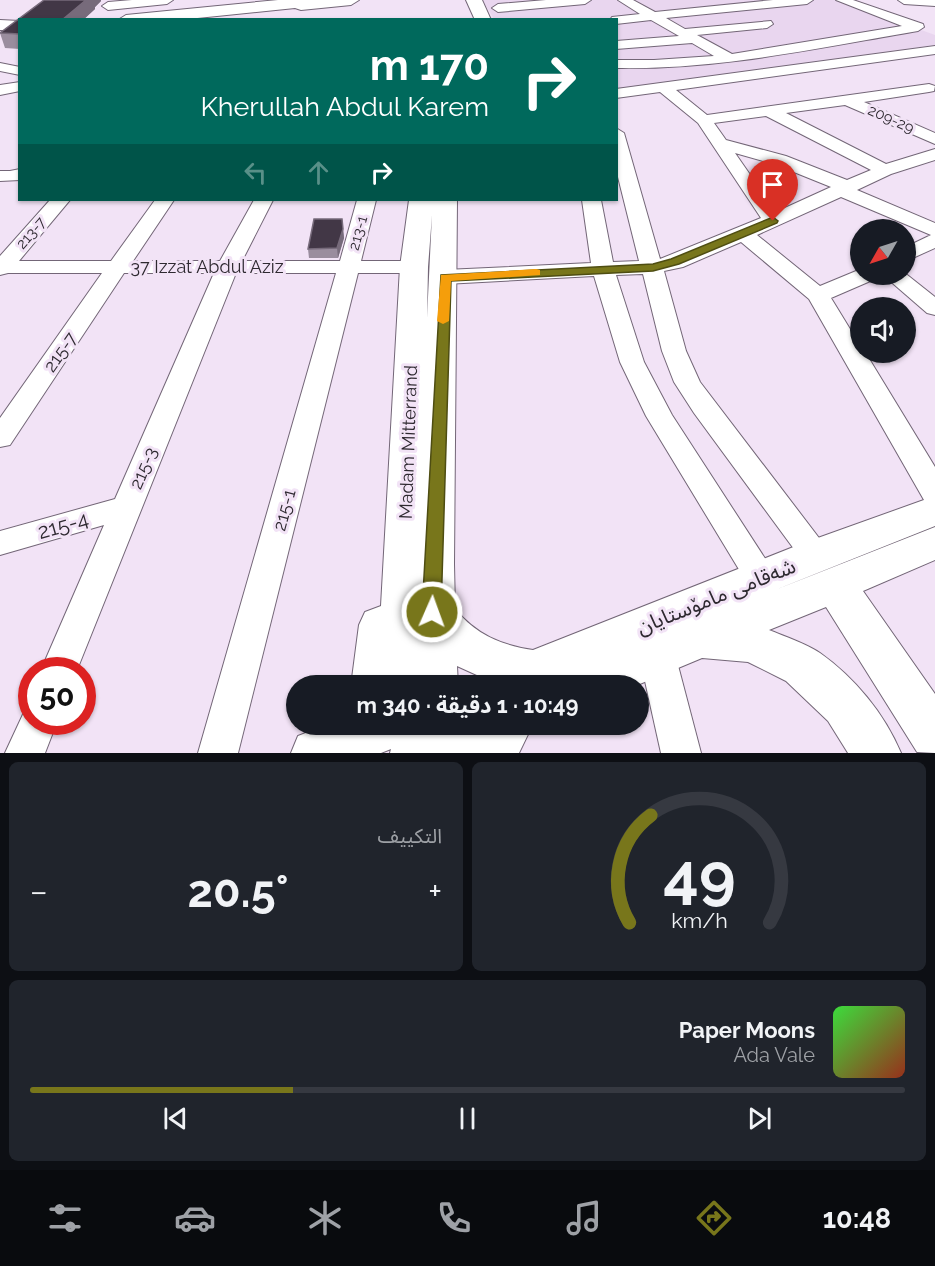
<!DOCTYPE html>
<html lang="ar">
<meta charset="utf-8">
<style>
body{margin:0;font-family:Raleway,"Noto Sans Arabic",sans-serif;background:#20242c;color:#f1f3f6;direction:rtl;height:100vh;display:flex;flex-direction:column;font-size:22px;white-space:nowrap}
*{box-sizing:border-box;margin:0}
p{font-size:20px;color:#9ea1a6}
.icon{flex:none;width:33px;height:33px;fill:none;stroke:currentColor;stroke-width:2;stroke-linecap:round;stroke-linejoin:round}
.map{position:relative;height:753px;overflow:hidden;direction:ltr}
.panel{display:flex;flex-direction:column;gap:9px;padding:9px;background:#0d0f14;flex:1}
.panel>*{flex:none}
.guide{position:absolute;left:18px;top:18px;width:600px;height:183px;border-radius:0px;box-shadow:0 2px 4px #0004;direction:rtl;background:#00695c;color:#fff;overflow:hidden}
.needle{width:39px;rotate:231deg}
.buttons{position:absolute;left:850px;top:219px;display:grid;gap:12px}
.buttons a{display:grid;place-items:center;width:66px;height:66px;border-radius:50%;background:#171b24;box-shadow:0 2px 4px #0004;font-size:30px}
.speed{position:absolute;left:18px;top:657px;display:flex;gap:12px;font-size:30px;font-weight:700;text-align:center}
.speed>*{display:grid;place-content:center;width:78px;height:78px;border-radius:50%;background:#171b24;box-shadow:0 2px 4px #0004;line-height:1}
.speed .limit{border:9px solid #d22;background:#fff;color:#111}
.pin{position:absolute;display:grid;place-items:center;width:51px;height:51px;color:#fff;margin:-62px -26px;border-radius:50% 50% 50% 0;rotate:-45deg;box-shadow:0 0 6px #0007}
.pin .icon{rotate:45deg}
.me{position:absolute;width:66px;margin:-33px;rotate:2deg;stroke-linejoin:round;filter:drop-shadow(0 0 4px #0008)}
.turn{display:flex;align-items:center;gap:21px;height:126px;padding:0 30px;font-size:27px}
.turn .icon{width:78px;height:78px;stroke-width:2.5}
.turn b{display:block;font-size:42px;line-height:51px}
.lanes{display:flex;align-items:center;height:57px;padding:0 30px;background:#0003;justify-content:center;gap:30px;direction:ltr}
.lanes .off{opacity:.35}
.big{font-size:45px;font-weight:700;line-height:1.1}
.panel .card{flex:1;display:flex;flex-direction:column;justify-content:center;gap:9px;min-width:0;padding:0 21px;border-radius:9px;background:#20242c}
.panel .dial{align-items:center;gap:0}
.dial svg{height:156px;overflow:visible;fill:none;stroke:#363941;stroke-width:7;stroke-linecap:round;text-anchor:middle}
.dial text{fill:#f1f3f6;stroke:none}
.song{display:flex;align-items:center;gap:18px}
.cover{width:72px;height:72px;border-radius:9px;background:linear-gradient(135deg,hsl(120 70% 55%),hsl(10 70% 35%))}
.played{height:6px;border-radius:3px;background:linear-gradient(90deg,#78761b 30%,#363941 30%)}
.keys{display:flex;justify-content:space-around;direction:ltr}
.heat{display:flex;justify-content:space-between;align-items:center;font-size:33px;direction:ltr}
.panel .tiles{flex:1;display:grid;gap:9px;grid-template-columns:1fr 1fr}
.card:last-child{grid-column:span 2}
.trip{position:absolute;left:286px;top:675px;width:363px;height:60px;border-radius:30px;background:#171b24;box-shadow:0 2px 4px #0004;font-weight:700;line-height:60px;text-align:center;direction:rtl}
.tabs{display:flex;height:96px;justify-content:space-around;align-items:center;background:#090b0e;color:#9ea1a6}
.tabs .icon{width:42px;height:42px}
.tabs .current{color:#78761b}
.tabs b{font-size:27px;color:#f1f3f6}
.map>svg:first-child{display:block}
</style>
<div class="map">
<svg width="935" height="753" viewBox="0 0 935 753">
<rect width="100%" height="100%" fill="#f2e3f6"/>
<!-- built -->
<polygon fill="#e9d6ef" points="482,0 839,0 935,35 935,45 617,89 616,20 494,19"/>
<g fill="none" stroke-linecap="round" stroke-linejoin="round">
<defs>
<g id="minor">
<polygon points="132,0 173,0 167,4 108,10 102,6 108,2"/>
<polygon points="546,0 591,0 585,4 498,12 492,8 498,4"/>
<path d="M618 0H633L655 12 773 0H813L807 4 666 18 685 29 771 21 773 24 767 28 697 35 732 54 902 26 836 0H853L923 24 924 27 918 31C818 48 719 70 616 68V60H654L714 56 692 43 616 49V41L679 36 651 20 616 24V20H610L612 17 640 14Z"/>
<polygon points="898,0 935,0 935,6 904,4"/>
<path d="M935 46V54L676 90 707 115 929 84 935 86 934 91 929 92 864 102 935 133V144L845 105 786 113 886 164 935 149V160L891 174 857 190 935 223V248L906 261V247L931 235 841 197 757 235 820 286 861 269V274H878L875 279 831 298 861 347V352H865L935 467V503L924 500 809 299 741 242 683 267 664 271 686 351 700 382 832 555 827 564 816 567 805 564 694 413 674 382 662 351 643 274 616 275 644 362 672 415 777 577 773 586 761 590 749 586 646 416 620 362 594 276 445 284 437 282 434 277 437 272 445 270 591 263 582 200H601L613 262 639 261 616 169V128L624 133 660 259 761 218 698 123 660 92 616 98V89ZM766 116 871 170 847 180 786 156 726 140 714 123ZM735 153 774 164 831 187 776 212Z"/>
<polygon points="0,63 20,67 20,75 0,71"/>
<polygon points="20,82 20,91 0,95 0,85"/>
<polygon points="20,169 20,180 0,181 0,171 10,171"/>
<polygon points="50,200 70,200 19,261 111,261 155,200 174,200 133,261 220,261 254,200 273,200 242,261 340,261 357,200 376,200 361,261 414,261 422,262 425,267 422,272 414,273 358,273 238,753 198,753 336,273 236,273 77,670 41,670 104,525 0,555 0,531 115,499 214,273 124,273 10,445 0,447 0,418 102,273 8,273 0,275 0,256"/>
<polygon points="882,274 906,274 935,297 935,315 927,313"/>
<polygon points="657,639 670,643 675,654 701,753 661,753 639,654 644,643"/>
<polygon points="32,707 32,722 57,722 45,753 5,753 25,710"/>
</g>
<g id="major">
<polygon points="278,0 359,0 351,5 301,10 295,8 178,20 118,20 126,15"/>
<polygon points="466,0 482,0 491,20 475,20"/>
<polygon points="0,20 20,21 20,31 0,30"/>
<path d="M409 200H457L454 564 455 609C476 635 501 645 533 650L801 544 935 496V526L775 590 935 527V560L863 591 935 694V753L917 752 826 607 769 630C786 637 805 643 820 653 855 678 884 713 901 753H848L828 721 786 681 748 662 702 658 635 686H556L558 683 552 686H474L479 676 457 666 458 686H351L359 625 365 612 381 606 400 267ZM432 215 427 318 428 267Z"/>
<polygon points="329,724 422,724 422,726 533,724 519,753 390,753 391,749 381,753 291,753 298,736"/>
</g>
</defs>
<!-- minor casing -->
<use href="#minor" stroke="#736677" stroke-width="2"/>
<!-- major casing -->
<use href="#major" stroke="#736677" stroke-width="2"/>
<!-- minor -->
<use href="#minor" fill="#fff" fill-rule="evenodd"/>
<!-- major -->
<use href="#major" fill="#fff" fill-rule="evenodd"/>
</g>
<!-- wall -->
<g fill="#9a8d9e">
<polygon points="44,0 101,0 101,1 95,7 95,9 83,20 20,20 20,49 5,48 0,33"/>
<polygon points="342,219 344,238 338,258 309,258 308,249"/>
</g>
<!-- shaded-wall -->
<g fill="#776b7b">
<polygon points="86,0 101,0 101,1 95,7 95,9 83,20 62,20"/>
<polygon points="343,229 344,238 338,258 337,248"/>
</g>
<!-- building -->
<g fill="#423746" stroke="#776b7b" stroke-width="1.5">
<polygon points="44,0 86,0 62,20 20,20 20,34 0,33"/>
<polygon points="314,219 342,219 343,229 337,248 308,249"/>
</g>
<!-- route -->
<polygon fill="#78761b" stroke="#4e4d12" stroke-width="1.5" points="773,217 778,221 777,223 679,264 653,271 451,281 441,612 438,618 432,620 425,618 422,612 441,275 653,264 671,259"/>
<!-- slow -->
<polygon fill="#f59e0b" points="536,269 540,270 540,275 451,281 449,321 443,324 437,321 441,275"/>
<g text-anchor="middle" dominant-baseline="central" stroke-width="6" stroke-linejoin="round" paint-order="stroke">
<!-- far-street labels -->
<g font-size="15" fill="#2e2930" stroke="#f2e3f6">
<text transform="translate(891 119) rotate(24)">209-29</text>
<text transform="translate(31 233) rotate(-49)">213-7</text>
<text transform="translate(358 233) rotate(-75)">213-1</text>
</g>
<!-- street labels -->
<g font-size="18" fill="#2e2930" stroke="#f2e3f6">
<text x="207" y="266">37 Izzat Abdul Aziz</text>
<text transform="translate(60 352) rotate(-55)">215-7</text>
<text transform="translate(408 442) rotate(-88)">Madam Mitterrand</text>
<text transform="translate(143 468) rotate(-67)">215-3</text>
<text transform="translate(284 510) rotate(-75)">215-1</text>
</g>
<!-- near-street labels -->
<g font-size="21" fill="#2e2930" stroke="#f2e3f6">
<text transform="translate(63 525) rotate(-16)">215-4</text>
<text transform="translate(716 596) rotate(-22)">شەقامی مامۆستایان</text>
</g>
</g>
</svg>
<div class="buttons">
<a><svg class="needle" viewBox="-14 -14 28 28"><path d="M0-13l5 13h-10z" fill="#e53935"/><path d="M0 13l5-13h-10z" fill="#9ea1a6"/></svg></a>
<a><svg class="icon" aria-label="sound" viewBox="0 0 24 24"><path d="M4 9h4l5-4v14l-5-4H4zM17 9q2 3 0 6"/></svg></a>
</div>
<div class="speed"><div class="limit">50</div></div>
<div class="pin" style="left:773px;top:221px;background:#d93025"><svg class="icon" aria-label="arrive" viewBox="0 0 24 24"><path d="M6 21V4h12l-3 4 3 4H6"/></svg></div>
<svg class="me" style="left:432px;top:612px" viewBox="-20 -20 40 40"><circle r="17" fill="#78761b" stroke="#fff" stroke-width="3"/><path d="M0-11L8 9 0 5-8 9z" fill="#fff"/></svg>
<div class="trip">10:49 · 1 دقيقة · 340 m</div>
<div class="guide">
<div class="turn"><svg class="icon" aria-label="right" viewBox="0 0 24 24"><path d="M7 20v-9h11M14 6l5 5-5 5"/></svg><div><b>170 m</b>Kherullah Abdul Karem</div></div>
<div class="lanes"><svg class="icon off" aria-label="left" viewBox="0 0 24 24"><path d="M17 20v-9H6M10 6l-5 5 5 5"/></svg><svg class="icon off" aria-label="ahead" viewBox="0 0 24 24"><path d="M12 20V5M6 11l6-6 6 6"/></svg><svg class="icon" aria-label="right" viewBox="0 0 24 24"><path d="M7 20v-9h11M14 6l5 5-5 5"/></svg></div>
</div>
</div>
<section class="panel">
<div class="tiles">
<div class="card dial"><svg viewBox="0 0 100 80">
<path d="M14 69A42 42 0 1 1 86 69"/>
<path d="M14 69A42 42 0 0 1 25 14" stroke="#78761b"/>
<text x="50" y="56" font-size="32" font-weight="700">49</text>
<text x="50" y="72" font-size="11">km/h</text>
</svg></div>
<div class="card"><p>التكييف</p>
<div class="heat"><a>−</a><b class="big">20.5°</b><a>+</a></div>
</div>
<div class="card">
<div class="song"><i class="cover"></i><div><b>Paper Moons</b><p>Ada Vale</p></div></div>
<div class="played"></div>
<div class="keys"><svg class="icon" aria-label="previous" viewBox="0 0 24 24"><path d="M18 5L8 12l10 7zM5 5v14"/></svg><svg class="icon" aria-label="pause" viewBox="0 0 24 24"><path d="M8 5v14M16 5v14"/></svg><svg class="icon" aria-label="next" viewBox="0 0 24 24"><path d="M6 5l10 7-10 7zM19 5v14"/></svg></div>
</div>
</div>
</section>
<nav class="tabs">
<b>10:48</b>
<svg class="icon current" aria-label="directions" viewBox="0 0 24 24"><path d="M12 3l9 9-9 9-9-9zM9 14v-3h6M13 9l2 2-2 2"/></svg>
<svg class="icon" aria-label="music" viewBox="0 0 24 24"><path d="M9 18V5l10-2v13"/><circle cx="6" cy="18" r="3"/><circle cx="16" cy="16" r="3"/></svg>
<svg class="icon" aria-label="phone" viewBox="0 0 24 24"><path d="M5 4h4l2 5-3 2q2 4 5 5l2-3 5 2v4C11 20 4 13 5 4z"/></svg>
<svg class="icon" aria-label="climate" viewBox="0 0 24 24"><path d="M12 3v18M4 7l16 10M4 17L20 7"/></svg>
<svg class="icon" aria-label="car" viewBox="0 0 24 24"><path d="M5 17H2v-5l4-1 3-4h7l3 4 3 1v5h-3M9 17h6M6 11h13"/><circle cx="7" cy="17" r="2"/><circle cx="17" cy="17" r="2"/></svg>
<svg class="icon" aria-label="filters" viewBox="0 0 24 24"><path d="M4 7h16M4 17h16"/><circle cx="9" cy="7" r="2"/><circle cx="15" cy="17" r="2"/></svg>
</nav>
